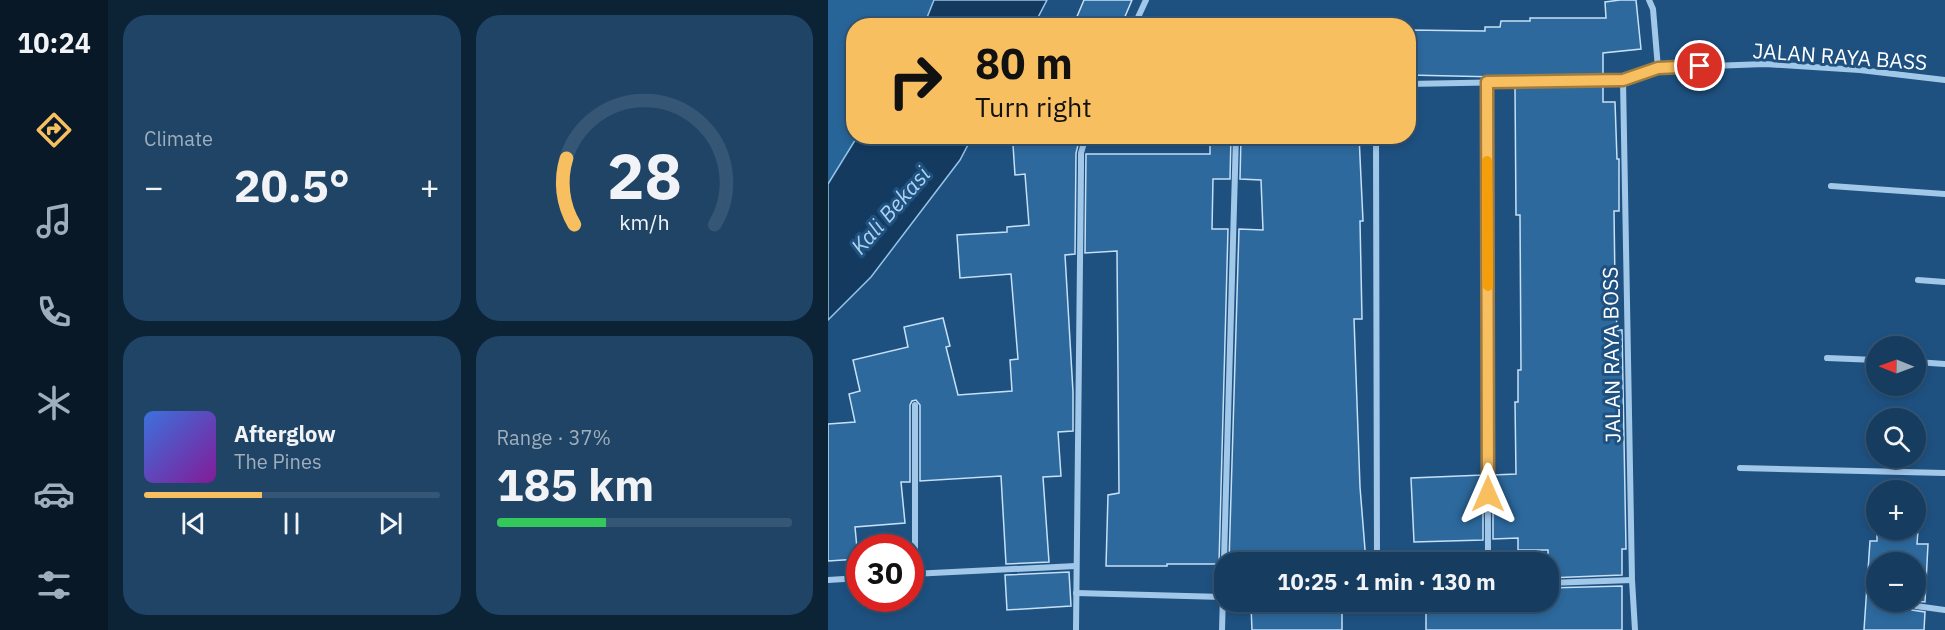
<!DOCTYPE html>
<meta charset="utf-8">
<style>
body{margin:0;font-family:"IBM Plex Sans",sans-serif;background:#1f4466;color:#f1f3f6;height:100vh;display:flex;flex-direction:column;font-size:22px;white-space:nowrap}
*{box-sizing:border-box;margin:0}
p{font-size:20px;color:#9eaebd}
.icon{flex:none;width:33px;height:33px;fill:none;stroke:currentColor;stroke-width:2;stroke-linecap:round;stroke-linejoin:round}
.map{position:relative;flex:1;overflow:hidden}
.details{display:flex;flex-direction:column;gap:15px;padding:15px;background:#0c2235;width:720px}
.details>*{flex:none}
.top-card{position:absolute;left:18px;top:18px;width:570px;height:126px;border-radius:24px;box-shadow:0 3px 9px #0003,0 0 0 2px #355675;background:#f8bf60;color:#111;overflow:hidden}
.needle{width:39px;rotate:271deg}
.controls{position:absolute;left:1038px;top:336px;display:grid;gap:12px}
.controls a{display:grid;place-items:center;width:60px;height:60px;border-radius:50%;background:#163d60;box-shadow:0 3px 9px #0003,0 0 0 2px #355675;font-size:30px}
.speed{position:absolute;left:18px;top:534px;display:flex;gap:12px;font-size:30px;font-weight:700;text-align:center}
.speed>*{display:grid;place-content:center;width:78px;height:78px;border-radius:50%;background:#163d60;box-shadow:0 3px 9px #0003,0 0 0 2px #355675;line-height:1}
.speed .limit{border:9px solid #d22;background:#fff;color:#111}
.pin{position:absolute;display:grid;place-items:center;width:51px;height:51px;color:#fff;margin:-26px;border:3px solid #fff;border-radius:50%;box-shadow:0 2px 6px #0007}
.me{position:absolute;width:66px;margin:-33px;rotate:0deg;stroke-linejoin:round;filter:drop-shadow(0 0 4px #0008)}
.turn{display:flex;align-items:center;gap:21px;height:126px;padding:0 30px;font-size:27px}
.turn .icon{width:78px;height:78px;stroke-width:2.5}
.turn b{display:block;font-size:42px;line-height:51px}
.big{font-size:45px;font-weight:700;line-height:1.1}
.details .tile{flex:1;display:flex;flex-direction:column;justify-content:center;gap:9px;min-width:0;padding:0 21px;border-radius:24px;background:#1f4466}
.details .dial{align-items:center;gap:0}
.dial svg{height:156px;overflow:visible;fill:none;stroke:#355675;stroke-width:7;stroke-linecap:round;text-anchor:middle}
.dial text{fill:#f1f3f6;stroke:none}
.song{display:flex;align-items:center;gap:18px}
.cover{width:72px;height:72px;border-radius:9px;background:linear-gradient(135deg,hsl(220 70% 55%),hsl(290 70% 35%))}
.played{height:6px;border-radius:3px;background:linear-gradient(90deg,#f8bf60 40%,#355675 40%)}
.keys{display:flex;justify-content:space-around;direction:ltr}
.heat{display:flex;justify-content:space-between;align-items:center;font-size:33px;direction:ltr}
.charge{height:9px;border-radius:4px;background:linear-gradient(90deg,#34c759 37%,#355675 0)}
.details .tiles{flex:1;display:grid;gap:15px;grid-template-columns:repeat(2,1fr)}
.trip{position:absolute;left:386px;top:552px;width:345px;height:60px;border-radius:24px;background:#163d60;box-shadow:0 3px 9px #0003,0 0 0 2px #355675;font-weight:700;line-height:60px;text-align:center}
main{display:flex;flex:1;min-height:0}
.dock{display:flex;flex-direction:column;width:108px;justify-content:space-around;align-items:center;background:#091826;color:#9eaebd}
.dock .icon{width:42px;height:42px}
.dock .active{color:#f8bf60}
.dock b{font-size:27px;color:#f1f3f6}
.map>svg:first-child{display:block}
</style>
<main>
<nav class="dock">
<b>10:24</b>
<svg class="icon active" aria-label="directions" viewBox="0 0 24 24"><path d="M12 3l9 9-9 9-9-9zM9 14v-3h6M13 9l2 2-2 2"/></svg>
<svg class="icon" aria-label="music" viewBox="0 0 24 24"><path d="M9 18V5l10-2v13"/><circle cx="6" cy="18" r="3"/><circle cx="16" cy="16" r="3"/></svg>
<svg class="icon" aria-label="phone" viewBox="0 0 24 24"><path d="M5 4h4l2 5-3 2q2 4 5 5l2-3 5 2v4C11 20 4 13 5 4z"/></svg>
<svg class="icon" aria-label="climate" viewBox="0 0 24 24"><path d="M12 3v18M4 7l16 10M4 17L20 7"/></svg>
<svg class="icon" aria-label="car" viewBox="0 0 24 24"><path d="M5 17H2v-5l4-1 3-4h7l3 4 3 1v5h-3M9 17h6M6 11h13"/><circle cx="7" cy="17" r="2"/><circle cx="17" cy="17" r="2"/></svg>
<svg class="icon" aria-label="filters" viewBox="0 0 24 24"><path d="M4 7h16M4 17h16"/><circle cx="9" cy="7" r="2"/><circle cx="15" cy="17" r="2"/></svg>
</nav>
<section class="details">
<div class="tiles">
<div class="tile"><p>Climate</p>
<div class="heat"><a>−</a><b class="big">20.5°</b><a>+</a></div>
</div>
<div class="tile dial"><svg viewBox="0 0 100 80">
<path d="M14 69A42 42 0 1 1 86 69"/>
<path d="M14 69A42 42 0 0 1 10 35" stroke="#f8bf60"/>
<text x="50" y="56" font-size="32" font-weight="700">28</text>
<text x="50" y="72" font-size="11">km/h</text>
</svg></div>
<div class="tile">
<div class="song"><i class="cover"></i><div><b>Afterglow</b><p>The Pines</p></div></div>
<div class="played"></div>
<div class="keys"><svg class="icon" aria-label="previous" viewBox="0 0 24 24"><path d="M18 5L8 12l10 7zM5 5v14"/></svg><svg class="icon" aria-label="pause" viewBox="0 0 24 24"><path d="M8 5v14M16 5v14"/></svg><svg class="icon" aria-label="next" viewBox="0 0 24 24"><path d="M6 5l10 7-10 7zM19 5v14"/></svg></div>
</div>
<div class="tile"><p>Range · 37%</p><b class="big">185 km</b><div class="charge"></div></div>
</div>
</section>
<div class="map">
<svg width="1117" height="630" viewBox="0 0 1117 630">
<rect width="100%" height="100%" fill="#1e5180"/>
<!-- green -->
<polygon fill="#276498" points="0,0 106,0 96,25 26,26 26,136 29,137 0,184"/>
<!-- water -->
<g fill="#143a5f" stroke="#95c4ea" stroke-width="1.5">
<polygon points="106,0 219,0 206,25 96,25"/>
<polygon points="29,137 144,137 132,160 43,277 0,320 0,184"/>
</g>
<!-- building -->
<g fill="#2d699d" stroke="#c6e0f7" stroke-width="1.5">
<polygon points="256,0 304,0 293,26 245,26"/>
<polygon points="792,0 808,0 813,49 775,53 775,75 670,77 580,75 580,30 657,31 657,27 672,27 673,21 702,21 702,18 778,18 777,2"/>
<polygon points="775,86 775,102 787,102 789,159 791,159 791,211 786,211 787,285 789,330 794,330 798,549 794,549 794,575 720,578 720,550 690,550 690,538 665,539 665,475 688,474 687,402 690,402 690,370 693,370 692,215 688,215 687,87"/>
<polygon points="382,136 403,136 402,179 385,179 384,229 400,229 391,564 339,564 339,566 278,566 280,495 291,493 289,251 257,253 258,154 382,154"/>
<polygon points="413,136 531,136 535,221 532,221 534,319 526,319 532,487 538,562 401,562 411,229 435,230 433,180 412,179"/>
<polygon points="251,141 248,153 247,254 237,255 245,392 245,431 230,432 233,476 215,477 221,562 178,564 173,476 92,481 92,405 88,400 84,401 82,405 82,482 73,482 77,523 27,527 30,559 0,561 0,424 27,422 21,394 32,391 25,360 80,347 76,327 115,318 122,346 118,347 130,395 184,391 182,360 190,359 183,274 132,278 129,235 179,232 179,227 201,225 197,174 187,175 185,145"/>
<polygon points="655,475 655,540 586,542 583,478"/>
<polygon points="1049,530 1090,530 1089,544 1100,544 1097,602 1088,601 1088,562 1048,562 1048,602 1085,602 1083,606 1084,610 1097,612 1096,630 1036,630 1042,541 1049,541"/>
<polygon points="241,572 243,606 179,610 177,575"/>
<polygon points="794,586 794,630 598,630 598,605 720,602 720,588"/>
<polygon points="465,602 514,602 514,630 424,630 423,606"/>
</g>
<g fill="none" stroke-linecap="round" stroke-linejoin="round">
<!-- street -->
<g stroke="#a2c8e9" stroke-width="6">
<polyline points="821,0 825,9 830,68"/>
<polyline points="306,26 318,0"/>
<polyline points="795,80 804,580 807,630"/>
<polyline points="659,82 660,562"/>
<polyline points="580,84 795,80 830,68 937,64 1032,70 1117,80"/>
<polyline points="548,136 549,562"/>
<polyline points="1003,186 1117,194"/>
<polyline points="1090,280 1117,282"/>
<polyline points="999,358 1048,360"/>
<polyline points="1088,362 1117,364"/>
<polyline points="912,468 1117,473"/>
<polyline points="87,573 87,405"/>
<polyline points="84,574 248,566"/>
<polyline points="0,580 32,578"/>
<polyline points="720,583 804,580"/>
<polyline points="248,593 395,597"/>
<polyline points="1088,606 1117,610"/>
<polyline points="248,630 253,168 253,153 258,136"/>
<polyline points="394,630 408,136"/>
</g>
</g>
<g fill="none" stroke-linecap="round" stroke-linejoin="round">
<defs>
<polyline id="route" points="660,494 659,82 795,80 830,68 872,66"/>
</defs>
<!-- route casing -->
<use href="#route" stroke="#a17c3e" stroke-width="15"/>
<!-- route -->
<use href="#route" stroke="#f8bf60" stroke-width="10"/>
<!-- slow -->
<polyline stroke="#f59e0b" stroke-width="10" points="659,161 660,286"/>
</g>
<g text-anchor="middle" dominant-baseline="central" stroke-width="6" stroke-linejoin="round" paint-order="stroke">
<!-- street labels -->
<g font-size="21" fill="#fff" stroke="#1e5180">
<text transform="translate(1012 56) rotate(4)">JALAN RAYA BASS</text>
<text transform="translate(783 355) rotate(-91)">JALAN RAYA BOSS</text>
</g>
<!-- water labels -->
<g font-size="22" font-style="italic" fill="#add2f0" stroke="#1e5180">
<text transform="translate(62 210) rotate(-49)">Kali Bekasi</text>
</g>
</g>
</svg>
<div class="controls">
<a><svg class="needle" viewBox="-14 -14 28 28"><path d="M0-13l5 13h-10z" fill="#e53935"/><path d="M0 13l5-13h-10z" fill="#9eaebd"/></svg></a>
<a><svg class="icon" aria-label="search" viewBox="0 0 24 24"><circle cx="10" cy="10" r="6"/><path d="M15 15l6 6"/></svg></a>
<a>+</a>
<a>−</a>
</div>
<div class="speed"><div class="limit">30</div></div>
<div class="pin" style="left:872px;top:66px;background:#d93025"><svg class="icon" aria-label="arrive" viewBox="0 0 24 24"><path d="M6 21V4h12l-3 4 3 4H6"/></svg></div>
<svg class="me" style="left:660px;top:494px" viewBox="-20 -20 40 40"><path d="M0-17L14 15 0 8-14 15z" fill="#f8bf60" stroke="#fff" stroke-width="4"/></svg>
<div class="trip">10:25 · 1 min · 130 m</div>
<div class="top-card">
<div class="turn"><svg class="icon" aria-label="right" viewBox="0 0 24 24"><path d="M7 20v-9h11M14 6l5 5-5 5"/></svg><div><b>80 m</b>Turn right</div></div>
</div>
</div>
</main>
